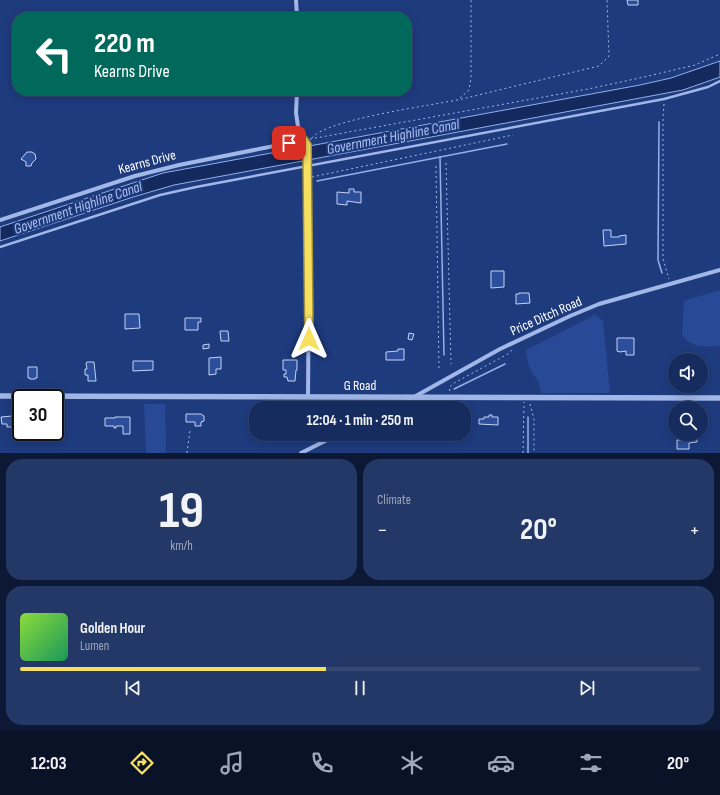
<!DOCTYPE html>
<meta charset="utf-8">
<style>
body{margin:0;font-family:"Sofia Sans Condensed",sans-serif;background:#233867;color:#f1f3f6;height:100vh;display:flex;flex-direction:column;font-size:15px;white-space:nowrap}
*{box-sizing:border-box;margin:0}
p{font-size:13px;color:#9ea7bc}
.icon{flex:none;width:22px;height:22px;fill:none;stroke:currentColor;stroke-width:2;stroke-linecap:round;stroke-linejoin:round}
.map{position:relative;height:453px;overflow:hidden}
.drawer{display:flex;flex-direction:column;gap:6px;padding:6px;background:#0c1834;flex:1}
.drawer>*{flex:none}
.banner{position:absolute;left:12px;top:12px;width:400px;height:84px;border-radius:16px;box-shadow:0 2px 10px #0003,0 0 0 1px #354873;background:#00695c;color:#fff;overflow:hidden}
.controls{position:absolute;left:668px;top:353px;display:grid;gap:8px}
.controls a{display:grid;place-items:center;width:40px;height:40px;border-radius:50%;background:#162c5e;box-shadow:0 2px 10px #0003,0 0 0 1px #354873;font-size:20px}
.speed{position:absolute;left:12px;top:389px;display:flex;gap:8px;font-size:20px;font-weight:700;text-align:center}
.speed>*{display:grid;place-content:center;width:52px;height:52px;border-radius:50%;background:#162c5e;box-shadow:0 2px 10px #0003,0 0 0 1px #354873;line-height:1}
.speed .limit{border:2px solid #111;border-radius:6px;background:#fff;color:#111}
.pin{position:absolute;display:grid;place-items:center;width:34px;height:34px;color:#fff;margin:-17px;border-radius:8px;box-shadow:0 2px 6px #0006}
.me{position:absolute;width:44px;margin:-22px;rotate:0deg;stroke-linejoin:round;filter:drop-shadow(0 0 3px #0008)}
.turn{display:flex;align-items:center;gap:14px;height:84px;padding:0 16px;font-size:18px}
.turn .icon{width:52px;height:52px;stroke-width:2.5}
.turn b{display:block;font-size:28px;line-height:34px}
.big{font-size:30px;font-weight:700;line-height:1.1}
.drawer .widget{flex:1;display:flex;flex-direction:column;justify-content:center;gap:6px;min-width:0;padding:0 14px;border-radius:16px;background:#233867}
.drawer .dial{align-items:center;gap:0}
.dial b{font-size:52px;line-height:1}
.song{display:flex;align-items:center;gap:12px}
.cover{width:48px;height:48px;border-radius:6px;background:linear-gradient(135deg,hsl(90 70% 55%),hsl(150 70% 35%))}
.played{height:4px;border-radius:2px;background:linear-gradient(90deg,#f7e060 45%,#354873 45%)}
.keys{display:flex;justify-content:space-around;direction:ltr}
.heat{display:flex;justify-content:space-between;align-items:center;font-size:22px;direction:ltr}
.drawer .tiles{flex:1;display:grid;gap:6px;grid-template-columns:1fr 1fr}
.widget:last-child{grid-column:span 2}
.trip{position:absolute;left:249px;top:401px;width:222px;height:40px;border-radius:16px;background:#162c5e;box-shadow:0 2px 10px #0003,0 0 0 1px #354873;font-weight:700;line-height:40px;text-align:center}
.dock{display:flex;height:64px;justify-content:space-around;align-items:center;background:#091226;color:#9ea7bc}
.dock .icon{width:28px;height:28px}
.dock .current{color:#f7e060}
.dock b{font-size:18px;color:#f1f3f6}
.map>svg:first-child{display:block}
</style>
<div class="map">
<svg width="720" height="453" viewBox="0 0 720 453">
<rect width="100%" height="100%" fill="#1e3b7e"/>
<!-- green -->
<g fill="#284a96">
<path d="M720 290V346C706 347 691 348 682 335L684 301Z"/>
<polygon points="595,315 603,321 610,393 541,393 538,380 533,374 528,363 526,350"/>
<polygon points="144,404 165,404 166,453 146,453"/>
</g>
<!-- water -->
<polygon fill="#14295d" stroke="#94b0e9" points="720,61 720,77 683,90 174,185 133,197 0,241 0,227 163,173 640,85 671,78"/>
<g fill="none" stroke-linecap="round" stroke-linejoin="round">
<!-- stream -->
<g stroke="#94b0e9" stroke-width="1.5">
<polyline points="659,122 658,260 662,273"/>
<polyline points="440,157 444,355"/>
<polyline points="317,181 507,144"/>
<polyline points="454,389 505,364"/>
<polyline points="528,453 528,417"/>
</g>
</g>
<!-- building -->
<g fill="#2d4f9b" stroke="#c5d4f6">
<polygon points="627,0 638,0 638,5 628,5"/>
<polygon points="313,91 326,91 326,92 325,92 325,94 313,95"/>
<polygon points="27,152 32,152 35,154 36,159 32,163 31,166 26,166 26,162 23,160 22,160 21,159"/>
<polygon points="349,189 354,189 354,192 361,192 361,203 347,201 347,205 337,204 337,192 349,193"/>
<polygon points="603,230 611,230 611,237 619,237 619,236 626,235 626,244 604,246"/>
<polygon points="491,271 504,271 504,287 491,288"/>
<polygon points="519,293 529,293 530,303 516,304 516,294 519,294"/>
<polygon points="125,314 139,314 140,328 125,329"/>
<polygon points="185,318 201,318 201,322 198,322 198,330 185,330"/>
<polygon points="220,331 228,331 229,341 221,341"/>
<polygon points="409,333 414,334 412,340 408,339"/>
<polygon points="617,338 634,338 634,355 626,355 626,351 620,352 617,351"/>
<polygon points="209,344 209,348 203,349 203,345"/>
<polygon points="398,349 404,349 404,360 386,360 386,352 398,351"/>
<polygon points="221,357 221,369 216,369 216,374 209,375 209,358"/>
<polygon points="688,357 695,357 695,360 700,360 688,360"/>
<polygon points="283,360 297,360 297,370 296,370 295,381 288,381 287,377 284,377 284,374 286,374 286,370 283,370"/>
<polygon points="133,361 153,361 153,370 133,371"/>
<polygon points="87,362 94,362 96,381 88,381 88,375 85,375 85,369 87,369 86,363"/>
<polygon points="28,367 37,367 37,378 35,378 35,379 30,379 30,378 28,378"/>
<polygon points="186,414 201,414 204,416 204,421 201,422 201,426 195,426 195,422 186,422"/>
<polygon points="489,415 492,415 492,417 498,417 498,425 479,424 479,419 484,419 484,417 489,417"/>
<polygon points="12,416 21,416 21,424 14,424 14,427 7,427 7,424 2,424 1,417"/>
<polygon points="115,417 130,417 130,434 123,434 123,426 116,426 116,428 114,428 114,426 105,426 105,418 115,418"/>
<polygon points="464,423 464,437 457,437 457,434 464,434"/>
<rect x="265" y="434" width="9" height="5"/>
<polygon points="687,434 697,434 697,442 689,443 689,449 677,449 677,440 682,440 682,435"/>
</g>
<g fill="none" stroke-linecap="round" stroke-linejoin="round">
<!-- path -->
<g stroke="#a1b7e8" stroke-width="1" stroke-dasharray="2 3" stroke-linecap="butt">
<polyline points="460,98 469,90 471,78 471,0"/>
<polyline points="664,104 663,118 663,259 669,279"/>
<path d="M312 138C326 119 435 105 462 99 507 88 553 77 599 66L609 56 607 0"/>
<polyline points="310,139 588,89 644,77 695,65 720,54"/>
<polyline points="446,163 451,364"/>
<polyline points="436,166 439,370"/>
<polyline points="312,177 513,135"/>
<polyline points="450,391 449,388 454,383 508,354 514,348"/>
<polyline points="530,404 534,419 534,453"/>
<polyline points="187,453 190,430"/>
<polyline points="523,453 524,402"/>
</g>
<!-- service -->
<polyline stroke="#a1b7e8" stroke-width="2.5" points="0,247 160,195 196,187 664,99 708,87 720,81"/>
<!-- minor -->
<g stroke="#a1b7e8" stroke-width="4">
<polyline points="296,0 297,17"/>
<polyline points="297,91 296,113 299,133 307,145 309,267 308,397"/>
<polyline points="0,220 135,176 179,165 304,140"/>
<polyline points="392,408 414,397 500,349 570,316 599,304 720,270"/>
<polyline points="301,453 339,434"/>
</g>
<!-- tertiary -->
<polyline stroke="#a1b7e8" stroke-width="5.5" points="0,396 720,398"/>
</g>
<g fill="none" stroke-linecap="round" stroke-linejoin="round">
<defs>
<polyline id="route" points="289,143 304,140 307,145 309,339"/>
</defs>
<!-- route casing -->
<use href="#route" stroke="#a1923e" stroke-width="10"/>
<!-- route -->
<use href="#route" stroke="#f7e060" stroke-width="7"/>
</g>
<g text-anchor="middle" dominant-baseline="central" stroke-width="4" stroke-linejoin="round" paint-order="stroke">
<!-- street labels -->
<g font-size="14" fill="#fff" stroke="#1e3b7e">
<text transform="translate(147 162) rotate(-15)">Kearns Drive</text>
<text transform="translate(546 316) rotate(-24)">Price Ditch Road</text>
<text x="360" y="385">G Road</text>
</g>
<!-- water labels -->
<g font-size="15" font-style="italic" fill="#acc2f0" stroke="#1e3b7e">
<text transform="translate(393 137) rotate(-11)">Government Highline Canal</text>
<text transform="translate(78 208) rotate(-19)">Government Highline Canal</text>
</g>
</g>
</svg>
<div class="controls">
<a><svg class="icon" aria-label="sound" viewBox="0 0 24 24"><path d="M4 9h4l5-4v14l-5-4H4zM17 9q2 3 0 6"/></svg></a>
<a><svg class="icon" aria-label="search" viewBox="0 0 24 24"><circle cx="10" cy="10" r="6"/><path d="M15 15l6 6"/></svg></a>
</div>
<div class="speed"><div class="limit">30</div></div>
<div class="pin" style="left:289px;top:143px;background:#d93025"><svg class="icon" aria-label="arrive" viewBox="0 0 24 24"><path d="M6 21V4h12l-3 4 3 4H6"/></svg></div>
<svg class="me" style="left:309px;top:339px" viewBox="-20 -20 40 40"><path d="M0-17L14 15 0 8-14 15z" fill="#f7e060" stroke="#fff" stroke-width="4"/></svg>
<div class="trip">12:04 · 1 min · 250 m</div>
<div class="banner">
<div class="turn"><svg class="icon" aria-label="left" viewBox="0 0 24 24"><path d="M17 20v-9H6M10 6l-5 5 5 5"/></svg><div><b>220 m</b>Kearns Drive</div></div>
</div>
</div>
<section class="drawer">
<div class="tiles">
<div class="widget dial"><b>19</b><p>km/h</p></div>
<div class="widget"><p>Climate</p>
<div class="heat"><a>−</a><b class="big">20°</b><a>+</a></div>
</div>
<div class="widget">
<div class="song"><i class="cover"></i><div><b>Golden Hour</b><p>Lumen</p></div></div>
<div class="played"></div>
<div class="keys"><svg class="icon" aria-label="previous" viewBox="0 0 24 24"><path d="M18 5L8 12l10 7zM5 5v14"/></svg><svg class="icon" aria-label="pause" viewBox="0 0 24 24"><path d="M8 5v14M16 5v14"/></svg><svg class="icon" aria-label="next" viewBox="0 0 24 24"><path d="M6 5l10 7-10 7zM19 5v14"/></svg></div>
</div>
</div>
</section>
<nav class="dock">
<b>12:03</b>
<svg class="icon current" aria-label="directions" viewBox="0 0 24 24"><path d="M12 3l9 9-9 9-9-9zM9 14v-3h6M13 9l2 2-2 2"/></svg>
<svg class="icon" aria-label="music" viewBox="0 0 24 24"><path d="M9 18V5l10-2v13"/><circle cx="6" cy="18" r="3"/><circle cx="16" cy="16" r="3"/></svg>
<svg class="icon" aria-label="phone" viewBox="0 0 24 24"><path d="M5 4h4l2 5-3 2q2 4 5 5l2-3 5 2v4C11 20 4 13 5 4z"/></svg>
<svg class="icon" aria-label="climate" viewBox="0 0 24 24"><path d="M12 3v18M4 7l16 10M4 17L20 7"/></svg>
<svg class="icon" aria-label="car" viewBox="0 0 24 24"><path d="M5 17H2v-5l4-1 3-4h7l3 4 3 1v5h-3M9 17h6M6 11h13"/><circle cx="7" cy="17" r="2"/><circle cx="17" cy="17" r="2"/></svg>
<svg class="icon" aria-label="filters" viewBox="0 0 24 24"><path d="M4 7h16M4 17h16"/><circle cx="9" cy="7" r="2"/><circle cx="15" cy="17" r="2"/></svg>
<b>20°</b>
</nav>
